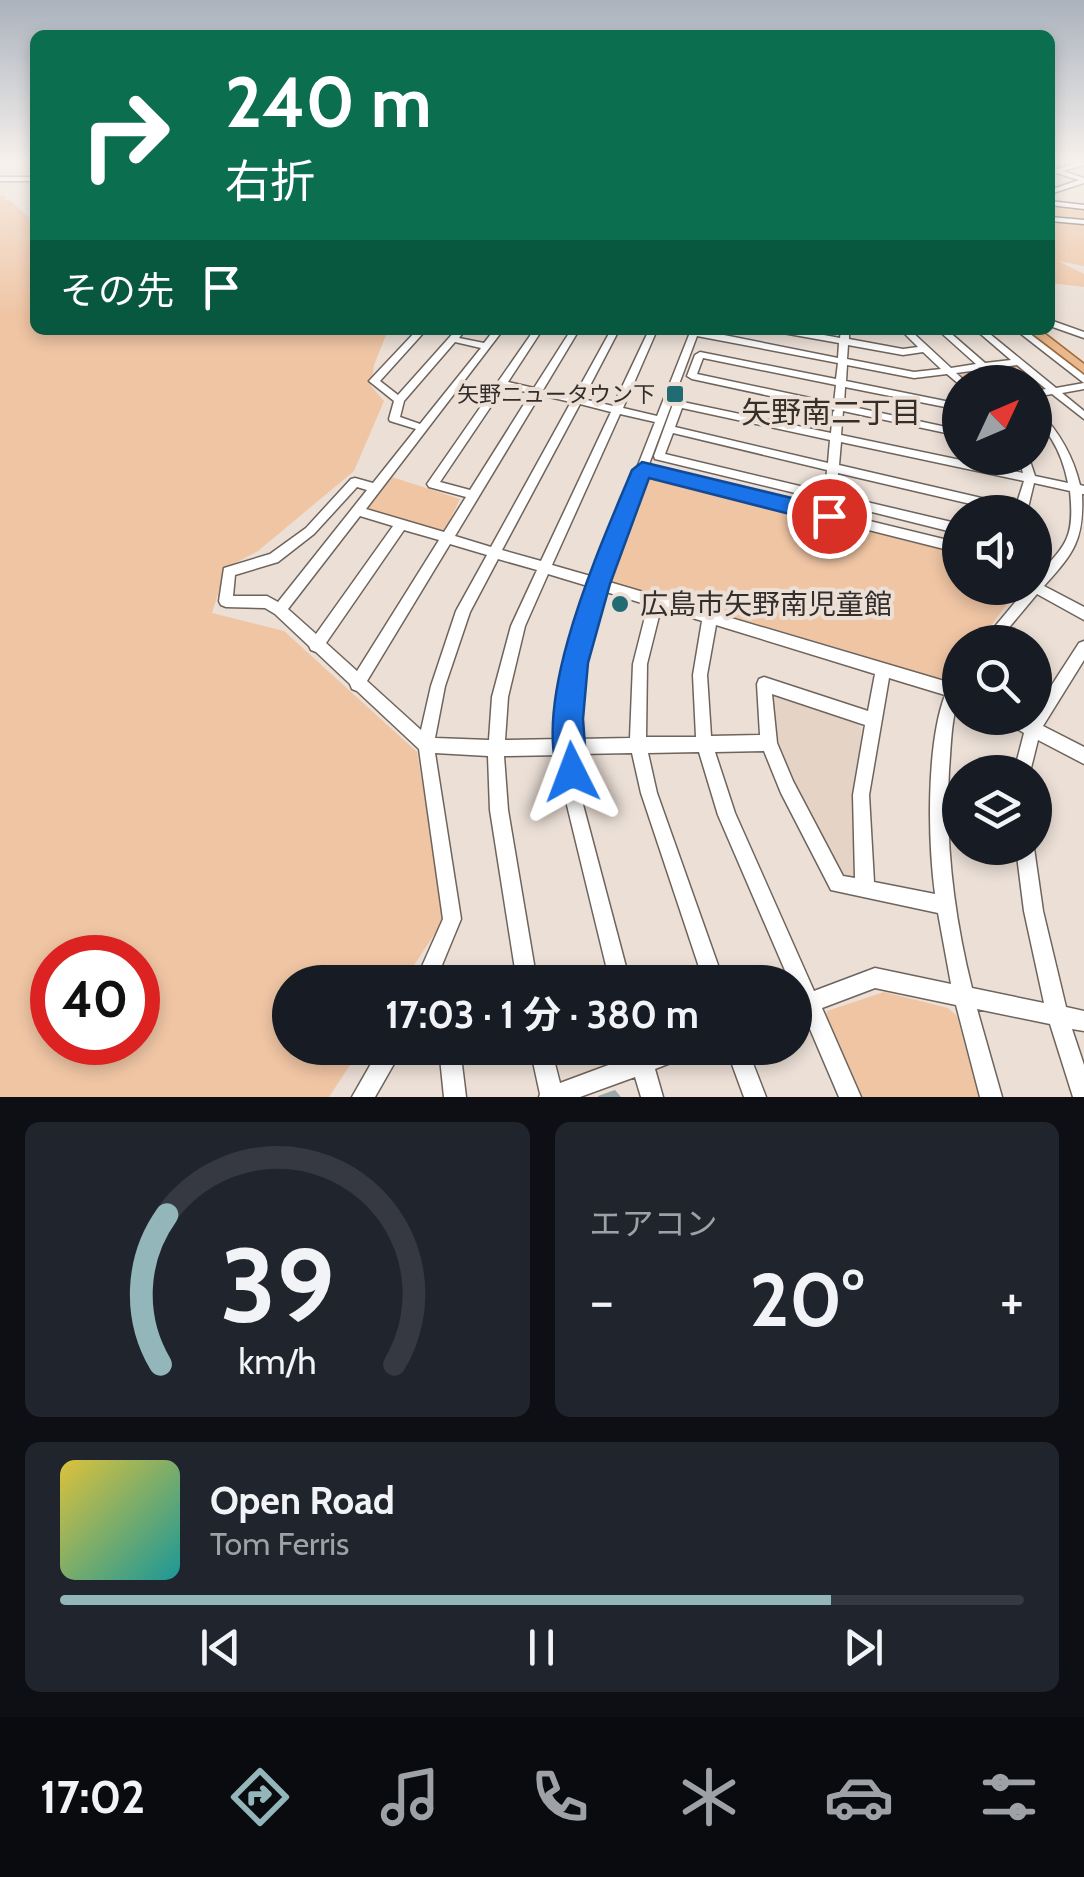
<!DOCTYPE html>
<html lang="ja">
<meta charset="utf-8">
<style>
body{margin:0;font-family:Cabin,"Noto Sans JP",sans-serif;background:#20242c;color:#f1f3f6;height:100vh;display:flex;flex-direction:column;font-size:38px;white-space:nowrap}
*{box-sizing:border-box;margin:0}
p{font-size:32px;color:#9ea1a6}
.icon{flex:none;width:55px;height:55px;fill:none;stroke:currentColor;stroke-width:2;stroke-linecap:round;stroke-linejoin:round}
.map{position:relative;height:1097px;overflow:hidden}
.drawer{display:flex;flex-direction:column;gap:25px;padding:25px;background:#0d0f14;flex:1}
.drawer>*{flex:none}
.guide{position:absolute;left:30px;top:30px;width:1025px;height:305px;border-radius:15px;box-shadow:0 5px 15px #0003;background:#0b6e4f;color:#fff;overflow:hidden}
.needle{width:65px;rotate:46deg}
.fabs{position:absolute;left:942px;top:365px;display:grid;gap:20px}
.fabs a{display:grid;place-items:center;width:110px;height:110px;border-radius:50%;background:#171b24;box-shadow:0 5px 15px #0003;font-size:50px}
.speed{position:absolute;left:30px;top:935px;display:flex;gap:20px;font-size:50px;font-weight:700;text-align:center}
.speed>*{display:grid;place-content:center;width:130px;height:130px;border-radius:50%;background:#171b24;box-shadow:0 5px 15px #0003;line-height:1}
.speed .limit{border:15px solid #d22;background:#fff;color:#111}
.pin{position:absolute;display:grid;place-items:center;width:85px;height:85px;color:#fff;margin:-42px;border:5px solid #fff;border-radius:50%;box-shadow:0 2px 10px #0007}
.me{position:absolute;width:110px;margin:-55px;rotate:357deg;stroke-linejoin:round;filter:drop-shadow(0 0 8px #0008)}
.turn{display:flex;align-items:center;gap:35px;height:210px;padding:0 30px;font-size:45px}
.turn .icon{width:130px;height:130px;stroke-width:2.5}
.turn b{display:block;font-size:70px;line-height:85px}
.then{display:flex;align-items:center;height:95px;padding:0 30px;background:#0003;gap:20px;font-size:38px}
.big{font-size:75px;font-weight:700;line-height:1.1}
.drawer .card{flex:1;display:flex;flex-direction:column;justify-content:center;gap:15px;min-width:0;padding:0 35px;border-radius:15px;background:#20242c}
.drawer .dial{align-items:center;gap:0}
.dial svg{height:260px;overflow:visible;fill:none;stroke:#363941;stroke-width:7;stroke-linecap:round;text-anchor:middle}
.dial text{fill:#f1f3f6;stroke:none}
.song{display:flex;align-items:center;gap:30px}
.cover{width:120px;height:120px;border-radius:15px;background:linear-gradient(135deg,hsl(50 70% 55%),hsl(180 70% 35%))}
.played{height:10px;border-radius:5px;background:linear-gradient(90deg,#93b6bb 80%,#363941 80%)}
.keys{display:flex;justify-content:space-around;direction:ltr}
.heat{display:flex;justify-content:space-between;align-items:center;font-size:55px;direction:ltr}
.drawer .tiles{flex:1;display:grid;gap:25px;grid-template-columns:1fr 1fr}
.card:last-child{grid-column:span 2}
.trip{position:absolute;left:272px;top:965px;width:540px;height:100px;border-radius:50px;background:#171b24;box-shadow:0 5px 15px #0003;font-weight:700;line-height:100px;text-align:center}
.menu{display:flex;height:160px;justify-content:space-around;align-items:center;background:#090b0e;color:#9ea1a6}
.menu .icon{width:70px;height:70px}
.menu .on{color:#93b6bb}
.menu b{font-size:45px;color:#f1f3f6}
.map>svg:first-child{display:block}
</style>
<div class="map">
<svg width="1084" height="1097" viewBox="0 0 1084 1097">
<rect width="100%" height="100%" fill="#ebdfd6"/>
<!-- built -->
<polygon fill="#e5d3c5" points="775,693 857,723 861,729 855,873 850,879 843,878 780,756 767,696"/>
<!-- green -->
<g fill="#efc5a4" fill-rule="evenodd">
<path d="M0 196H6L4 200 11 201 35 223V330H388L374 365 371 386 384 401 354 471 258 551 226 568 212 613 284 631 417 752 445 918 403 982H290V1048H361L329 1097H0ZM52 958H138V1042H52Z"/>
<polygon points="1055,205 1084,208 1084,266 1058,261 1084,274 1084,287 1050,283 1050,208 1056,208"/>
<polygon points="1016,365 1045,390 1035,391 1035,382 964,382 957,375"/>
<polygon points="653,475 960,553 960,588 1019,588 979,642 960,642 960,670 952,681 943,682 614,583 610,578 646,476"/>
<polygon points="389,476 460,499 445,530 440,532 367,510 366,506"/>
<polygon points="884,992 948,1008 957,1016 979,1097 856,1097 824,1025 827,1011"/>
</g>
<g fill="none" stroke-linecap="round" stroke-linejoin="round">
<defs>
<g id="minor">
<polygon points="1080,162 1084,162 1084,165 1063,171 1084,178 1084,183 1050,194 1050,190 1079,180 1050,171 1050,167 1057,169"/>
<rect x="0" y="177" width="35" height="4"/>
<polygon points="1050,201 1084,205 1084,209 1050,205"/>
<polygon points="1050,217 1084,220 1084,224 1050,221"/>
<polygon points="1050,320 1084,332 1084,338 1050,326"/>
<path d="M417 330H426L380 381 398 395 456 330H465L459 338 484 343 494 330H503L366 509 444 532 466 497 429 487 427 484 534 330H542L508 382 534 388 571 330H579L543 390 574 397 611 330H619L583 399 613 406 649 330H657L623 408 657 416 691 330H699L838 358 839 343 783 333 779 330H797L840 338 841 330H849V339L903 349 918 347 901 330H910L951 368 976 364 938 330H947L985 363 1011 360 976 330H985L1056 388 1084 383V389L1062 393 1084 411V419L1052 394 1035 397V391L1046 389 1017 365 956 373 966 382H960V385L947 374 914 378 847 365 846 381 960 404V410L845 387 844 405 960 430V436L843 411 841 435 1023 473 1019 458H1029L1035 476 1068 483C1065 468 1060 453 1052 440 1045 428 1035 424 1035 410L1039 411C1060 433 1073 456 1080 485L1084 486V494H1082C1084 540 1074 553 1044 586L1084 607V620L1037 594 997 642H982L1027 588H1035V578C1066 545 1075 539 1070 491L1034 483 1027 512H1005L838 473 837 495 960 524V534L836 503 834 507H826L824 500 655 459 654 456 673 404 678 401 831 433 833 412 835 410 692 379 687 376 695 355 700 352 836 379 838 363 697 336 648 467 960 543V553L646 474 606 581 951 683 955 677 960 675V700H958C951 722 951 746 949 770 945 843 954 916 972 988L1044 1003 1024 911 1016 848H1034L1043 911 1066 1007 1084 1011V1031L1072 1029 1084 1065V1097H1073L1050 1024 977 1009 1002 1097H980L956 1005 875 988 822 1008 861 1097H839L804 1015 795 1018V982H790L718 815 699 752 648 753 657 793 724 982H704L641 793 632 753 579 754 581 797 630 982H610L565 797 563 755 504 756 508 810 537 982H517L490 810 488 756 435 753 461 919 435 982H415L443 919 419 749 357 691 352 689 350 684 316 652 311 650 309 646 275 614 265 608 226 607 221 605 219 601 224 568 270 554 306 528 351 479 355 478 373 483 416 429 390 421 389 419 394 401 369 381ZM455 342 481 348 420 424 400 417 404 401ZM848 345 903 355 923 352 941 369 914 372 847 359ZM703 358 836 385 834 403 697 374ZM504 387 531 393 470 490 440 482ZM540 395 571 402 491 547 455 536ZM580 404 611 412 541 561 502 550ZM682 408 830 440 828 463 675 427ZM620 414 655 422 594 577 552 565ZM673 433 827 470 825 492 665 454ZM841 442 1024 481 1016 506 839 465ZM357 487 367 490 278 602 267 596H233L235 575 278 562 314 534ZM360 516 393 526 316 634 288 609ZM404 530 439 540 357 671 326 643ZM450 544 487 555 456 611 431 686 421 730 367 681ZM498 559 537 570 511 626 492 697 489 740 435 738 445 686 470 612ZM548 574 591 587C575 637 560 686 562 739L505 740 508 697 525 626ZM603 591 648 605 633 664 630 738 578 739C575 687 589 640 603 591ZM661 608 702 621 693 675 696 737H646L647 664ZM716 625 875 674 868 711 764 677 759 679 757 684 760 735 711 736 707 675ZM889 678 945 695C926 746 928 841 935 894L874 882 869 795ZM772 694 865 725 853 795 855 878 843 876 793 781 777 743ZM764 751 781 793 831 890 938 913 951 984 875 968 814 991 735 813 715 752Z"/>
<path d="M884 330H899C896 334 887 334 884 330Z"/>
<polygon points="1016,330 1025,330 1084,375 1084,383"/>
<polygon points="1084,641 1084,660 1043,726 1084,747 1084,764 1038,740 1030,772 1014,772 1024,733 1007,723 1005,718 1030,719 1035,718 1035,711 1079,643"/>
<polygon points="380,1048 403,1048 375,1097 352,1097"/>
<polygon points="439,1048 460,1048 466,1097 444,1097"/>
<polygon points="530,1048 551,1048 560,1083 630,1057 628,1048 648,1048 649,1050 656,1048 695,1048 691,1055 655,1069 663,1097 641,1097 635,1077 580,1097 539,1097 540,1094"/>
<polygon points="726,1048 747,1048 766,1097 744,1097"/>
</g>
<polygon id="major" points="1028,330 1040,330 1084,364 1084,373"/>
</defs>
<!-- minor casing -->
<use href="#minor" stroke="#6e645c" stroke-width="3"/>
<!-- major casing -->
<use href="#major" stroke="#a06a39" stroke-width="3"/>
<!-- minor -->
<use href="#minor" fill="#fff" fill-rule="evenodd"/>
<!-- major -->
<use href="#major" fill="#e9b98d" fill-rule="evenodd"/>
</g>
<!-- wall -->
<polygon fill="#9ba9aa" points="615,1090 621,1097 598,1097 598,1096"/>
<!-- sky -->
<linearGradient id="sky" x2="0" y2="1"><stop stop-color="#aab2bd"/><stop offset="0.51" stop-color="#f6f1ed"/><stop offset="1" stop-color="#f6f1ed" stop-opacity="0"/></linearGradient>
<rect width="1084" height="316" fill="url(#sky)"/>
<!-- route -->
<path fill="#1a73e8" stroke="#114b97" stroke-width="2.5" d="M642 462 829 507 840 516 829 524 649 478 610 584 588 663 583 719 587 772 582 782 572 786 561 782C528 703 601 545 632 470Z"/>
<!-- markers -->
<g fill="#216c73" stroke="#ebdfd6" stroke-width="4">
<rect x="665" y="384" width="20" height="20" rx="5"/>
<circle cx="620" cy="604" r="10"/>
</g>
<g text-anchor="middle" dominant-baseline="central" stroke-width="8" stroke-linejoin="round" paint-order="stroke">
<!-- far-poi labels -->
<g font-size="22" fill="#332e2b" stroke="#ebdfd6" text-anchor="end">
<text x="655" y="394">矢野ニュータウン下</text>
</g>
<!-- poi labels -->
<g font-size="28" fill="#332e2b" stroke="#ebdfd6" text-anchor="start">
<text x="640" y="604">広島市矢野南児童館</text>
</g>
<!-- neighbourhood labels -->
<g font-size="30" fill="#372e27" stroke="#ebdfd6">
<text x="831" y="412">矢野南二丁目</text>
</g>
</g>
</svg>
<div class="fabs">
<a><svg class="needle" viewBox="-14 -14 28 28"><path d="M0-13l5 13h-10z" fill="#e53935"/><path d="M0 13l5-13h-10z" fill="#9ea1a6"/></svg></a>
<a><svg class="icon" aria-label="sound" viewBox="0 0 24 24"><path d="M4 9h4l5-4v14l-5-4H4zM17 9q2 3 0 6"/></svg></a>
<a><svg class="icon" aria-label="search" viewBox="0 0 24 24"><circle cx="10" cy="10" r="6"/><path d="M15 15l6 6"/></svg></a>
<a><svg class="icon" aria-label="layers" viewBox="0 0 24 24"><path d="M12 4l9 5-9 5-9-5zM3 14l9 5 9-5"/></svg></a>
</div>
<div class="speed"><div class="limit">40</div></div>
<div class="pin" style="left:829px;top:516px;background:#d93025"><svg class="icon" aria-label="arrive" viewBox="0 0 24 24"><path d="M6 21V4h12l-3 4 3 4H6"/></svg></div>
<svg class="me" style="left:572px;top:772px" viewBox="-20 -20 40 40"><path d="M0-17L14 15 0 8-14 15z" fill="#1a73e8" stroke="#fff" stroke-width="4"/></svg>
<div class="trip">17:03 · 1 分 · 380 m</div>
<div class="guide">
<div class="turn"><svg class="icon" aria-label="right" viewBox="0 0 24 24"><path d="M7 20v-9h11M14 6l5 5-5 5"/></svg><div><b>240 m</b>右折</div></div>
<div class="then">その先<svg class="icon" aria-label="arrive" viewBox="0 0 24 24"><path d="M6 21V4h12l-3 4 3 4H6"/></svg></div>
</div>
</div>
<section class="drawer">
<div class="tiles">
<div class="card dial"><svg viewBox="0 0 100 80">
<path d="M14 69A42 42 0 1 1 86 69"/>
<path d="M14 69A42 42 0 0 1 16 23" stroke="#93b6bb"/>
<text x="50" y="56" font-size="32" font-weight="700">39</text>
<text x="50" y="72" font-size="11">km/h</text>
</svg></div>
<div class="card"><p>エアコン</p>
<div class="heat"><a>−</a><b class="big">20°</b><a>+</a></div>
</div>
<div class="card">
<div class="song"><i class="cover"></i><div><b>Open Road</b><p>Tom Ferris</p></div></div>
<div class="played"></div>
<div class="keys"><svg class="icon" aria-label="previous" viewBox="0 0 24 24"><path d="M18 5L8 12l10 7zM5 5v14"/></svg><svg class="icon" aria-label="pause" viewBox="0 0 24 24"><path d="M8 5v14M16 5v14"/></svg><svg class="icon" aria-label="next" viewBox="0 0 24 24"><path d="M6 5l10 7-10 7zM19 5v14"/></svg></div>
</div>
</div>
</section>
<nav class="menu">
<b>17:02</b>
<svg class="icon on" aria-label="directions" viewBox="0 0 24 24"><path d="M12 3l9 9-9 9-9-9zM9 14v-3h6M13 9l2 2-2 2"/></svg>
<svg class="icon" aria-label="music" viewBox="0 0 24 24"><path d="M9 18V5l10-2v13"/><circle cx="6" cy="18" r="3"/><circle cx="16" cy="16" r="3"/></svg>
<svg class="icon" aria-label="phone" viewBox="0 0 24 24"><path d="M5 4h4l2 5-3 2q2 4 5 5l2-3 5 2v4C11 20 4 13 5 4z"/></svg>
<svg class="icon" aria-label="climate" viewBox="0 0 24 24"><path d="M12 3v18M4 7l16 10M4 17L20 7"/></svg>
<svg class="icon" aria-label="car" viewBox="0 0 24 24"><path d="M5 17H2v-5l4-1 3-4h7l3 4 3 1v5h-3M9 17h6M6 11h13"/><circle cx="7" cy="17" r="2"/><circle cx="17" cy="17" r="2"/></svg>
<svg class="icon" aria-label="filters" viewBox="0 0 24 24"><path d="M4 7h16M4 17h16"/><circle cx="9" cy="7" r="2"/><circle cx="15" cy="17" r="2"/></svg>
</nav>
